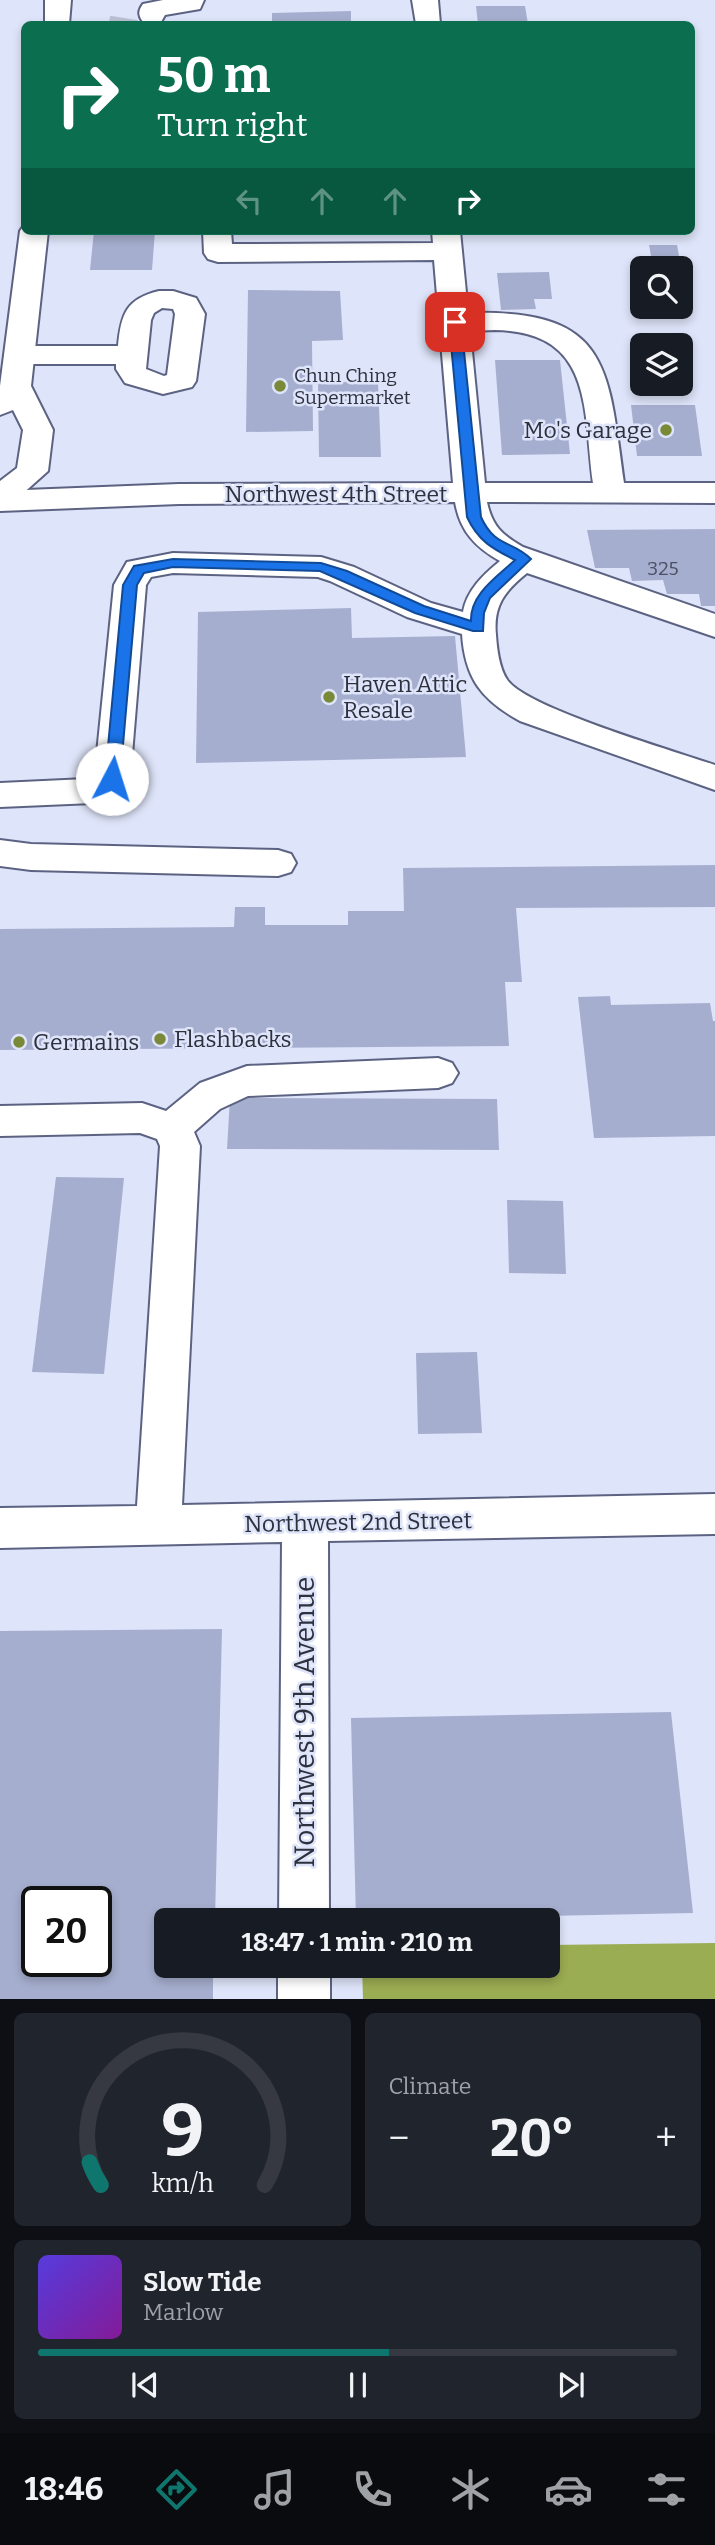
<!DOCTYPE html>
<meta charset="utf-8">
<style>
body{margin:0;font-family:Bitter,serif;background:#20242c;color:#f1f3f6;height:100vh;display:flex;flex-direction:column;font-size:26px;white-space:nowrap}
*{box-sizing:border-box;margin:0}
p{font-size:23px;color:#9ea1a6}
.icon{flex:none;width:38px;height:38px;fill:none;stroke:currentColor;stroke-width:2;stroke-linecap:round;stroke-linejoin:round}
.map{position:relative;height:1999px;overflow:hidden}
.side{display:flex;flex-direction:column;gap:14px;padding:14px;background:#0d0f14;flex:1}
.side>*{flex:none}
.top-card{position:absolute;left:21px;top:21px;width:674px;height:214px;border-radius:10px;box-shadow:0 4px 10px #0003;background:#0b6e4f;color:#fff;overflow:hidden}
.controls{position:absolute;left:630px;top:256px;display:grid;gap:14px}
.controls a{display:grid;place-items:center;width:63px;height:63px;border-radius:10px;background:#171b24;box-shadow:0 4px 10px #0003;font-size:35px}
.speed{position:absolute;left:21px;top:1886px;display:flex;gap:14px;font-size:35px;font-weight:700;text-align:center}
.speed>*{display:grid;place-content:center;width:91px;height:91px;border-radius:50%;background:#171b24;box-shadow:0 4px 10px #0003;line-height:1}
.speed .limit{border:4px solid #111;border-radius:10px;background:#fff;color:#111}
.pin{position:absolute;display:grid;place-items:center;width:60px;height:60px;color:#fff;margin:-30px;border-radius:14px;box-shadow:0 4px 10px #0006}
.me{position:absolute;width:77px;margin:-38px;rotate:5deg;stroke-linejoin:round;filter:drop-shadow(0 0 5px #0008)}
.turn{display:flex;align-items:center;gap:24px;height:147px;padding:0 21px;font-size:32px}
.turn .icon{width:91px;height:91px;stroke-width:2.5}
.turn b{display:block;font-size:49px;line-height:60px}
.lanes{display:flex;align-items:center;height:66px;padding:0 21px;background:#0003;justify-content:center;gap:35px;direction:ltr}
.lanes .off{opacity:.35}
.big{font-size:52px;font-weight:700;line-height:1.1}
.side .tile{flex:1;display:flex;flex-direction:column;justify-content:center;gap:10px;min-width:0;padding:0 24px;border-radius:10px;background:#20242c}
.side .dial{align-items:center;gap:0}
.dial svg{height:182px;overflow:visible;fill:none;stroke:#363941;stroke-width:7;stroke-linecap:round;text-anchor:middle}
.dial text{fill:#f1f3f6;stroke:none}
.song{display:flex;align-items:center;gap:21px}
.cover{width:84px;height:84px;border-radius:10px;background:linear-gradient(135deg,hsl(250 70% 55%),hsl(290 70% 35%))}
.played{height:7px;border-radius:4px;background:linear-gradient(90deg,#0f766e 55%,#363941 55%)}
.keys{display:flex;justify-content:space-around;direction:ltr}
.heat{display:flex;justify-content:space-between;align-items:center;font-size:38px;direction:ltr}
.side .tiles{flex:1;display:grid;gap:14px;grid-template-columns:1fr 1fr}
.tile:last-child{grid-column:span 2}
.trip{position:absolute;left:154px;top:1908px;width:406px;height:70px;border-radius:10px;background:#171b24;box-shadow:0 4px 10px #0003;font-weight:700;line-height:70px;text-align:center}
.tabs{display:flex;height:112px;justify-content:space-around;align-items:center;background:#090b0e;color:#9ea1a6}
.tabs .icon{width:49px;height:49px}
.tabs .on{color:#0f766e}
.tabs b{font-size:32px;color:#f1f3f6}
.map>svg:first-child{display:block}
</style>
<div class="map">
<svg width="715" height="1999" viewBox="0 0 715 1999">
<rect width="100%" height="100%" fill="#dee4f9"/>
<!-- forest -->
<polygon fill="#9bad52" points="715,1943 715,1999 363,1999 362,1965 548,1965 548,1945"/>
<!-- building -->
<g fill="#a6aecf" fill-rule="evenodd">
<polygon points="476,6 525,6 528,24 478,24"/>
<polygon points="351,11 351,22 368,22 369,24 272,24 272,13"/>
<polygon points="94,231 155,231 152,270 90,270"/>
<polygon points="649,245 677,245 681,267 653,267"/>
<polygon points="549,272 552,299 534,299 536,309 501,310 497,273"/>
<polygon points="248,290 340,291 343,340 312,341 313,431 246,432"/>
<polygon points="495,360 560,360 570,454 502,455"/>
<polygon points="318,382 378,382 381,457 319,457"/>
<polygon points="631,405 695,405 702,456 637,456"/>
<polygon points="715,529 715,606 701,606 699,594 667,594 663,580 632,581 629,568 595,568 587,530"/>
<polygon points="351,608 352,638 455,636 466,757 196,763 198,612"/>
<polygon points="715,865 715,907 516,908 522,982 505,982 509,1046 0,1050 0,929 234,927 235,907 265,907 265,925 348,925 348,911 404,911 403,868"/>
<polygon points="610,996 611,1005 710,1003 713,1021 715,1021 715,1136 594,1138 578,997"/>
<polygon points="230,1098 497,1099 499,1150 227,1149"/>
<polygon points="56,1177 124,1178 104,1374 32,1372"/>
<polygon points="507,1200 563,1201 566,1274 509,1273"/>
<polygon points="477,1352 482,1433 418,1434 416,1353"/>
<path d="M222 1629 215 1920H166V1965H213V1999H0V1631ZM37 1902H96V1962H37Z"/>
<polygon points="671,1712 693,1913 356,1920 351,1718"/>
</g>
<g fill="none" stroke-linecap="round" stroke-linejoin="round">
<!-- minor-tunnel -->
<polyline stroke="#bbc0d3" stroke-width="28" stroke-dasharray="28 14" stroke-linecap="butt" points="123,24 124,18"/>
<defs>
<g id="minor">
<path d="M163 0H204L200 9 165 15 161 22 152 24 143 22C138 15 138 11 143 4Z"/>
<polygon points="412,0 438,0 440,24 416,24"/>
<path d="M203 231H231L232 244 433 243 432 231H460L468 313C609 309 608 365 624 483H715V503L487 502C492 526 502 535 523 547L715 614V637L527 573C505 591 493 605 496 635 497 649 499 669 508 681 530 709 674 751 715 765V790L520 721C482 700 465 679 462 634L407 617 330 581 318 577 173 573 151 577 146 585 130 779C122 792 108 799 93 803L0 807V783L86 779 95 773 114 585 127 562 173 553 321 557 354 567 431 603 463 612C467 590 483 575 500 561 475 547 460 531 455 502L179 504 0 511V491L179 484 453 483 434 260 218 262 208 259 204 253ZM495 330C594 332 583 409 593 483H485L470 331Z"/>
<path d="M159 291H173L196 298 205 314 196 381 192 387 163 394 125 383 116 369V364H19L8 361 4 355 8 349 19 346H118C121 314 126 299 159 291ZM162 308 173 309 175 314 167 375 164 376 146 369 151 320 154 313Z"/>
<polygon points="0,840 31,844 278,850 291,854 296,863 291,872 278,876 31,870 0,866"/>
<polygon points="438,1058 452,1063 458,1073 452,1083 438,1088 248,1096 220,1109 194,1132 200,1146 182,1505 715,1494 715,1534 328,1541 329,1920 279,1920 282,1542 0,1548 0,1508 137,1506 160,1146 157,1139 140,1133 0,1136 0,1106 142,1103 166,1111 200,1083 247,1066"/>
<rect x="278" y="1965" width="52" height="34"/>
</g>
<g id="major">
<polygon points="45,0 71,0 69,24 45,24"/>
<polygon points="24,225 24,231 48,231 31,386 53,430 48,471 11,504 0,507 0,481 17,468 23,430 13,410 0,415 0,386 20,231"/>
</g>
</defs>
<!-- minor casing -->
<use href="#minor" stroke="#5c6382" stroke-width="4"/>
<!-- major casing -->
<use href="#major" stroke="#5c6382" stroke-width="4"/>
<!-- minor -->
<use href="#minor" fill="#fff" fill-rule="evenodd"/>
<!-- major -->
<use href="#major" fill="#fff" fill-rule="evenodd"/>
</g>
<!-- route -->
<path fill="#1a73e8" stroke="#114b97" stroke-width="2" d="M455 319 461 322 481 517C495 548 512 540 531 559L490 598 484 613 483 631H473L415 613 320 571 173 567 144 573 137 585 120 779 117 783H107L105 779 123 585 134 566 173 559 321 563 347 571 424 606 471 621C470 594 497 577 515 560 493 549 478 541 467 517L449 322Z"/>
<!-- markers -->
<g fill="#798938" stroke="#dee4f9" stroke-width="2.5">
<circle cx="280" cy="386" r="7"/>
<circle cx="666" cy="430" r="7"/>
<circle cx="329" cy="697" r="7"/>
<circle cx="160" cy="1039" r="7"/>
<circle cx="19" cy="1042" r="7"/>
</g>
<g text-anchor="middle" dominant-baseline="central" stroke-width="5" stroke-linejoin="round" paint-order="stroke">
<!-- far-poi labels -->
<g font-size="19" fill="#2d303d" stroke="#dee4f9" text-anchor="start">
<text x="294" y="375">Chun Ching<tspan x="294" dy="22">Supermarket</tspan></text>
</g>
<!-- number labels -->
<g font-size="19" fill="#4b5062">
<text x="663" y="568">325</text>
</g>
<!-- poi labels -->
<g font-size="23" fill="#2d303d" stroke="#dee4f9" text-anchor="start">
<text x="652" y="430" text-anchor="end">Mo's Garage</text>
<text x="343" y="684">Haven Attic<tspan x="343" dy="26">Resale</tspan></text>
<text x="174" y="1039">Flashbacks</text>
<text x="33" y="1042">Germains</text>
</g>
<!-- street labels -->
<g font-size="23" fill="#2d303d" stroke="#dee4f9">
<text x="336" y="494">Northwest 4th Street</text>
<text transform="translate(358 1522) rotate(-1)">Northwest 2nd Street</text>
</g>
<!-- near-street labels -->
<g font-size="28" fill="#2d303d" stroke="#dee4f9">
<text transform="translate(304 1722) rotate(-90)">Northwest 9th Avenue</text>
</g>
</g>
</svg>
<div class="controls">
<a><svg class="icon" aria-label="search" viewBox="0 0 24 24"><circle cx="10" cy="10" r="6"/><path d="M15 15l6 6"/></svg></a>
<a><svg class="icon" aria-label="layers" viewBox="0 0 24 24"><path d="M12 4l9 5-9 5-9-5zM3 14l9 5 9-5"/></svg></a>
</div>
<div class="speed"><div class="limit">20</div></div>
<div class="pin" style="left:455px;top:322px;background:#d93025"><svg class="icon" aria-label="arrive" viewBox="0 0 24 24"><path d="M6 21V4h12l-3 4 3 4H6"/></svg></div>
<svg class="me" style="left:112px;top:779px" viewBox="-20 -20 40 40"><circle r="19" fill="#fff"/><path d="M0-13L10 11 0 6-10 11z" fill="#1a73e8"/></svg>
<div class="trip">18:47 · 1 min · 210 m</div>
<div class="top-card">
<div class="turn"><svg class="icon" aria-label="right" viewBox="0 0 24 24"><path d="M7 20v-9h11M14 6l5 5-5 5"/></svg><div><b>50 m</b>Turn right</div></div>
<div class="lanes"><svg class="icon off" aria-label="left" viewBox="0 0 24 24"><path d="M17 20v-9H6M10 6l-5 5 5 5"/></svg><svg class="icon off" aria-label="ahead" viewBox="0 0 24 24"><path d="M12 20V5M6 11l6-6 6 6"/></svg><svg class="icon off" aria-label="ahead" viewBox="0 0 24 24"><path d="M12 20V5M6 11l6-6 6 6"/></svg><svg class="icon" aria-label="right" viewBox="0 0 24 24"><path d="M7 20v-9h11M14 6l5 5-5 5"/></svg></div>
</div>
</div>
<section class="side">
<div class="tiles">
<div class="tile dial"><svg viewBox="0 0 100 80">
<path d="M14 69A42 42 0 1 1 86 69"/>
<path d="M14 69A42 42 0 0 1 9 59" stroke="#0f766e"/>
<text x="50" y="56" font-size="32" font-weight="700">9</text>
<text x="50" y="72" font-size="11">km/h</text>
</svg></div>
<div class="tile"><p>Climate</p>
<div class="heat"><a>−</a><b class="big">20°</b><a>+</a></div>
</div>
<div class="tile">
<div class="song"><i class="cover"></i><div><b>Slow Tide</b><p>Marlow</p></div></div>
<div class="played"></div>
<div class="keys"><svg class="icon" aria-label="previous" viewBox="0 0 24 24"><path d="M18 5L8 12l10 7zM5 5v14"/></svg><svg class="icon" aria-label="pause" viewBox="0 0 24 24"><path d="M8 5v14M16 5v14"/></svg><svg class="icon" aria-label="next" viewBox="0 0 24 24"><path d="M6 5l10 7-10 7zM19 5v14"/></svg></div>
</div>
</div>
</section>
<nav class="tabs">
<b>18:46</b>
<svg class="icon on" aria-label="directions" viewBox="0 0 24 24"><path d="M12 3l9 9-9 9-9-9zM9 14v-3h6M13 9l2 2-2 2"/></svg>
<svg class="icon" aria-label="music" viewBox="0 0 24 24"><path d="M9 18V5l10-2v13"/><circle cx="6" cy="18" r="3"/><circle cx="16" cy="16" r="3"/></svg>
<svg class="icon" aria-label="phone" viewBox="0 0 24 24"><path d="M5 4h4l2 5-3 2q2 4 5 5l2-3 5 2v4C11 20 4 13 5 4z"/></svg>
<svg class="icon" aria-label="climate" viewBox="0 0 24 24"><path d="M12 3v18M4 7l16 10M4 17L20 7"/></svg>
<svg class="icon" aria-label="car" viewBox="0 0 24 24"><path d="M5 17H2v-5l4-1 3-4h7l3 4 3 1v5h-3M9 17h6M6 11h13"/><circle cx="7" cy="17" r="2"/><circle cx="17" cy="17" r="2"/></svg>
<svg class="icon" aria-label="filters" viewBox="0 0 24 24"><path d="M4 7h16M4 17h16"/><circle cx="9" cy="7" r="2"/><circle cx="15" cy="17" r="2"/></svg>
</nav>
